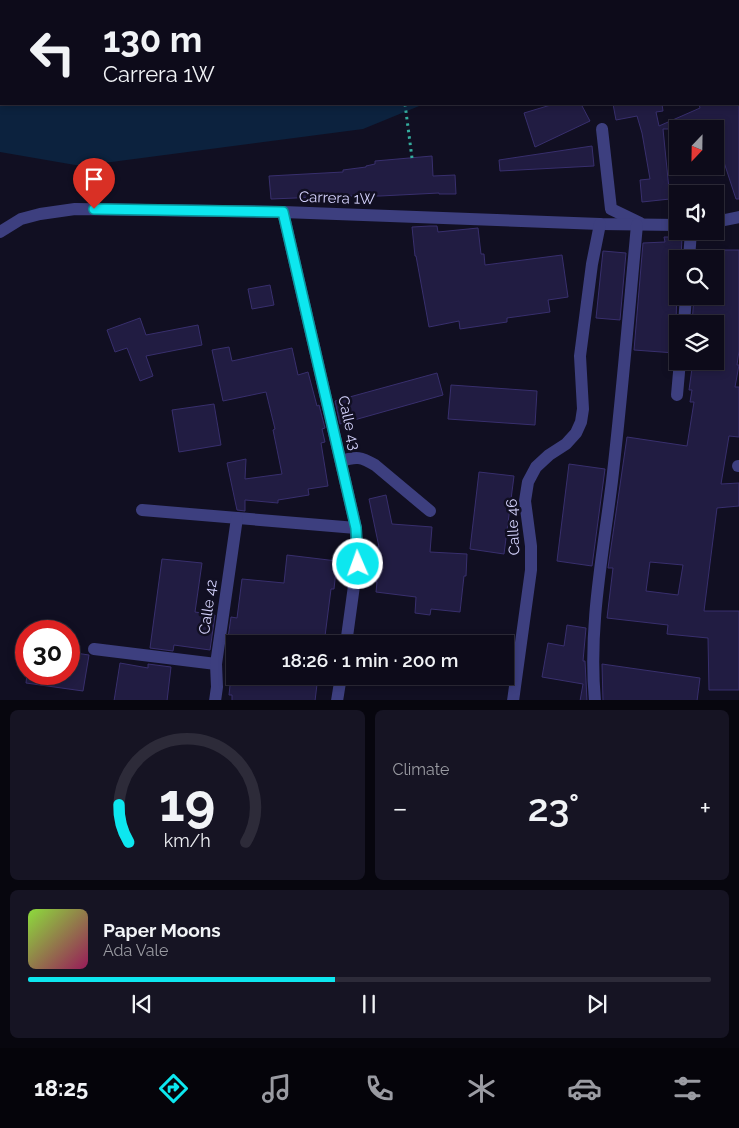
<!DOCTYPE html>
<meta charset="utf-8">
<style>
body{margin:0;font-family:Raleway,sans-serif;background:#161423;color:#f1f3f6;height:100vh;display:flex;flex-direction:column;font-size:19px;white-space:nowrap}
*{box-sizing:border-box;margin:0}
p{font-size:16px;color:#9a9ba2}
.icon{flex:none;width:28px;height:28px;fill:none;stroke:currentColor;stroke-width:2;stroke-linecap:round;stroke-linejoin:round}
.map{position:relative;height:700px;overflow:hidden}
.side{display:flex;flex-direction:column;gap:10px;padding:10px;background:#07060e;flex:1}
.side>*{flex:none}
.hud{position:absolute;left:0px;top:0px;width:740px;height:105px;box-shadow:0 2px 8px #0003,0 0 0 1px #2d2b39;background:#0d0b1a;color:#f1f3f6;overflow:hidden}
.needle{width:32px;rotate:202deg}
.controls{position:absolute;left:669px;top:120px;display:grid;gap:10px}
.controls a{display:grid;place-items:center;width:55px;height:55px;border-radius:0px;background:#0d0b1a;box-shadow:0 2px 8px #0003,0 0 0 1px #2d2b39;font-size:25px}
.speed{position:absolute;left:15px;top:620px;display:flex;gap:10px;font-size:25px;font-weight:700;text-align:center}
.speed>*{display:grid;place-content:center;width:65px;height:65px;border-radius:50%;background:#0d0b1a;box-shadow:0 2px 8px #0003,0 0 0 1px #2d2b39;line-height:1}
.speed .limit{border:8px solid #d22;background:#fff;color:#111}
.pin{position:absolute;display:grid;place-items:center;width:42px;height:42px;color:#fff;margin:-51px -21px;border-radius:50% 50% 50% 0;rotate:-45deg;box-shadow:0 0 5px #0007}
.pin .icon{rotate:45deg}
.me{position:absolute;width:55px;margin:-28px;rotate:358deg;stroke-linejoin:round;filter:drop-shadow(0 0 4px #0008)}
.turn{display:flex;align-items:center;gap:18px;height:105px;padding:0 20px;font-size:22px}
.turn .icon{width:65px;height:65px;stroke-width:2.5}
.turn b{display:block;font-size:35px;line-height:42px}
.big{font-size:38px;font-weight:600;line-height:1.1}
.side .widget{flex:1;display:flex;flex-direction:column;justify-content:center;gap:8px;min-width:0;padding:0 18px;border-radius:8px;background:#161423}
.side .dial{align-items:center;gap:0}
.dial svg{height:130px;overflow:visible;fill:none;stroke:#2d2b39;stroke-width:7;stroke-linecap:round;text-anchor:middle}
.dial text{fill:#f1f3f6;stroke:none}
.song{display:flex;align-items:center;gap:15px}
.cover{width:60px;height:60px;border-radius:8px;background:linear-gradient(135deg,hsl(90 70% 55%),hsl(330 70% 35%))}
.played{height:5px;border-radius:2px;background:linear-gradient(90deg,#0de7ef 45%,#2d2b39 45%)}
.keys{display:flex;justify-content:space-around;direction:ltr}
.heat{display:flex;justify-content:space-between;align-items:center;font-size:28px;direction:ltr}
.side .tiles{flex:1;display:grid;gap:10px;grid-template-columns:1fr 1fr}
.widget:last-child{grid-column:span 2}
.trip{position:absolute;left:226px;top:635px;width:288px;height:50px;border-radius:0px;background:#0d0b1a;box-shadow:0 2px 8px #0003,0 0 0 1px #2d2b39;font-weight:600;line-height:50px;text-align:center}
.tab-bar{display:flex;height:80px;justify-content:space-around;align-items:center;background:#05040a;color:#9a9ba2}
.tab-bar .icon{width:35px;height:35px}
.tab-bar .selected{color:#0de7ef}
.tab-bar b{font-size:22px;color:#f1f3f6}
.map>svg:first-child{display:block}
</style>
<div class="map">
<svg width="739" height="701" viewBox="0 0 739 701">
<rect width="100%" height="100%" fill="#110f22"/>
<!-- water -->
<polygon fill="#0c223e" points="0,0 649,0 1,1 1,104 424,104 363,129 81,166 0,152"/>
<!-- building -->
<g fill="#211c42" stroke="#382f6d" fill-rule="evenodd">
<polygon points="554,104 581,104 590,121 535,147 524,113"/>
<polygon points="613,104 662,104 663,111 656,112 659,126 700,108 699,104 739,104 739,199 736,199 719,147 715,149 715,129 710,129 708,122 692,129 663,129 670,199 642,202 640,180 650,179 642,133 637,116 616,120"/>
<polygon points="592,146 594,166 500,171 499,160"/>
<polygon points="432,156 433,176 455,175 456,194 439,194 439,193 380,196 345,196 271,199 269,176 343,172 343,170 366,167 366,166 375,164 375,161"/>
<polygon points="430,226 437,226 438,232 478,228 481,254 484,254 485,265 562,255 568,297 548,300 550,312 507,318 507,322 460,329 459,321 429,327 416,256 415,256 412,227"/>
<polygon points="664,237 682,237 681,259 678,259 675,353 634,350 643,243 665,242"/>
<path d="M715 250H739V351L737 365H739L735 387H739V437L729 436 721 484 739 483V506L717 508 704 611H739V690H709L708 638 667 634 668 625 607 618 613 568H608L627 437 687 446 694 402H690L692 390H689L693 361H715V324H692L694 296H715ZM650 562 683 565 678 595 646 591Z"/>
<polygon points="603,251 626,253 620,320 596,318"/>
<polygon points="270,285 274,305 252,309 248,289"/>
<polygon points="140,318 146,335 198,325 202,345 146,356 153,376 140,381 127,348 115,352 107,330"/>
<polygon points="229,347 232,361 292,348 298,375 308,372 317,406 319,405 325,428 322,429 325,442 321,443 328,486 308,489 309,495 278,500 278,503 245,500 245,511 237,510 227,463 246,459 245,479 282,474 273,430 275,429 266,392 223,401 212,350"/>
<polygon points="437,373 443,395 340,424 335,401"/>
<polygon points="451,385 537,391 535,425 448,419"/>
<polygon points="214,404 221,445 179,452 172,410"/>
<polygon points="569,464 605,469 592,566 557,561"/>
<polygon points="479,472 514,476 504,554 470,549"/>
<polygon points="386,495 392,524 432,527 430,552 467,554 466,576 464,576 460,612 431,609 430,615 415,613 416,597 376,592 377,582 373,581 375,567 371,567 373,547 379,547 369,499"/>
<polygon points="287,555 337,561 334,589 331,589 324,644 235,644 235,654 226,652 231,617 237,618 242,579 284,583"/>
<polygon points="162,559 202,563 195,612 215,615 210,650 174,645 173,651 150,648"/>
<polygon points="567,625 586,628 583,661 585,661 587,701 580,701 583,684 542,677 548,643 564,646"/>
<polygon points="69,652 89,655 83,691 26,683 27,674 69,674"/>
<polygon points="120,663 148,668 148,664 171,667 167,701 114,701"/>
<polygon points="602,664 700,678 697,701 603,701"/>
<polygon points="231,676 318,676 315,701 232,701 232,695 229,695"/>
</g>
<g fill="none" stroke-linecap="round" stroke-linejoin="round">
<!-- path -->
<polyline stroke="#35ae9f" stroke-width="3" stroke-dasharray="2.5 4" stroke-linecap="butt" points="405,104 412,158"/>
<!-- minor -->
<g stroke="#3d3f7f" stroke-width="12">
<polyline points="602,129 611,209 640,223"/>
<polyline points="283,212 356,528 357,564 346,644"/>
<polyline points="715,222 739,217"/>
<polyline points="0,232 21,219 40,214 75,209 283,212 600,224 678,225"/>
<polyline points="689,259 691,231"/>
<polyline points="684,324 686,296"/>
<polyline points="677,395 680,361"/>
<path d="M341 461C357 456 361 457 375 465L430 511"/>
<polyline points="738,466 739,466"/>
<polyline points="142,510 356,528"/>
<polyline points="94,649 216,664"/>
<polyline points="215,701 217,687 216,664 237,518"/>
<polyline points="337,701 341,676"/>
<polyline points="513,701 531,570 531,546 525,501 528,482 536,467 549,455 566,444 576,433 581,422 583,409 580,356 592,264 600,224"/>
<path d="M595 701C588 628 603 554 612 481 622 396 629 310 637 225"/>
</g>
</g>
<g fill="none" stroke-linecap="round" stroke-linejoin="round">
<defs>
<polyline id="route" points="94,209 283,212 356,528 358,564"/>
</defs>
<!-- route casing -->
<use href="#route" stroke="#08969b" stroke-width="12"/>
<!-- route -->
<use href="#route" stroke="#0de7ef" stroke-width="9"/>
</g>
<g text-anchor="middle" dominant-baseline="central" stroke-width="5" stroke-linejoin="round" paint-order="stroke">
<!-- street labels -->
<g font-size="15" fill="#d5d3fd" stroke="#110f22">
<text transform="translate(337 198) rotate(2)">Carrera 1W</text>
<text transform="translate(349 423) rotate(77)">Calle 43</text>
<text transform="translate(513 527) rotate(-93)">Calle 46</text>
<text transform="translate(208 607) rotate(-82)">Calle 42</text>
</g>
</g>
</svg>
<div class="controls">
<a><svg class="needle" viewBox="-14 -14 28 28"><path d="M0-13l5 13h-10z" fill="#e53935"/><path d="M0 13l5-13h-10z" fill="#9a9ba2"/></svg></a>
<a><svg class="icon" aria-label="sound" viewBox="0 0 24 24"><path d="M4 9h4l5-4v14l-5-4H4zM17 9q2 3 0 6"/></svg></a>
<a><svg class="icon" aria-label="search" viewBox="0 0 24 24"><circle cx="10" cy="10" r="6"/><path d="M15 15l6 6"/></svg></a>
<a><svg class="icon" aria-label="layers" viewBox="0 0 24 24"><path d="M12 4l9 5-9 5-9-5zM3 14l9 5 9-5"/></svg></a>
</div>
<div class="speed"><div class="limit">30</div></div>
<div class="pin" style="left:94px;top:209px;background:#d93025"><svg class="icon" aria-label="arrive" viewBox="0 0 24 24"><path d="M6 21V4h12l-3 4 3 4H6"/></svg></div>
<svg class="me" style="left:358px;top:564px" viewBox="-20 -20 40 40"><circle r="17" fill="#0de7ef" stroke="#fff" stroke-width="3"/><path d="M0-11L8 9 0 5-8 9z" fill="#fff"/></svg>
<div class="trip">18:26 · 1 min · 200 m</div>
<div class="hud">
<div class="turn"><svg class="icon" aria-label="left" viewBox="0 0 24 24"><path d="M17 20v-9H6M10 6l-5 5 5 5"/></svg><div><b>130 m</b>Carrera 1W</div></div>
</div>
</div>
<section class="side">
<div class="tiles">
<div class="widget dial"><svg viewBox="0 0 100 80">
<path d="M14 69A42 42 0 1 1 86 69"/>
<path d="M14 69A42 42 0 0 1 8 46" stroke="#0de7ef"/>
<text x="50" y="56" font-size="32" font-weight="700">19</text>
<text x="50" y="72" font-size="11">km/h</text>
</svg></div>
<div class="widget"><p>Climate</p>
<div class="heat"><a>−</a><b class="big">23°</b><a>+</a></div>
</div>
<div class="widget">
<div class="song"><i class="cover"></i><div><b>Paper Moons</b><p>Ada Vale</p></div></div>
<div class="played"></div>
<div class="keys"><svg class="icon" aria-label="previous" viewBox="0 0 24 24"><path d="M18 5L8 12l10 7zM5 5v14"/></svg><svg class="icon" aria-label="pause" viewBox="0 0 24 24"><path d="M8 5v14M16 5v14"/></svg><svg class="icon" aria-label="next" viewBox="0 0 24 24"><path d="M6 5l10 7-10 7zM19 5v14"/></svg></div>
</div>
</div>
</section>
<nav class="tab-bar">
<b>18:25</b>
<svg class="icon selected" aria-label="directions" viewBox="0 0 24 24"><path d="M12 3l9 9-9 9-9-9zM9 14v-3h6M13 9l2 2-2 2"/></svg>
<svg class="icon" aria-label="music" viewBox="0 0 24 24"><path d="M9 18V5l10-2v13"/><circle cx="6" cy="18" r="3"/><circle cx="16" cy="16" r="3"/></svg>
<svg class="icon" aria-label="phone" viewBox="0 0 24 24"><path d="M5 4h4l2 5-3 2q2 4 5 5l2-3 5 2v4C11 20 4 13 5 4z"/></svg>
<svg class="icon" aria-label="climate" viewBox="0 0 24 24"><path d="M12 3v18M4 7l16 10M4 17L20 7"/></svg>
<svg class="icon" aria-label="car" viewBox="0 0 24 24"><path d="M5 17H2v-5l4-1 3-4h7l3 4 3 1v5h-3M9 17h6M6 11h13"/><circle cx="7" cy="17" r="2"/><circle cx="17" cy="17" r="2"/></svg>
<svg class="icon" aria-label="filters" viewBox="0 0 24 24"><path d="M4 7h16M4 17h16"/><circle cx="9" cy="7" r="2"/><circle cx="15" cy="17" r="2"/></svg>
</nav>
